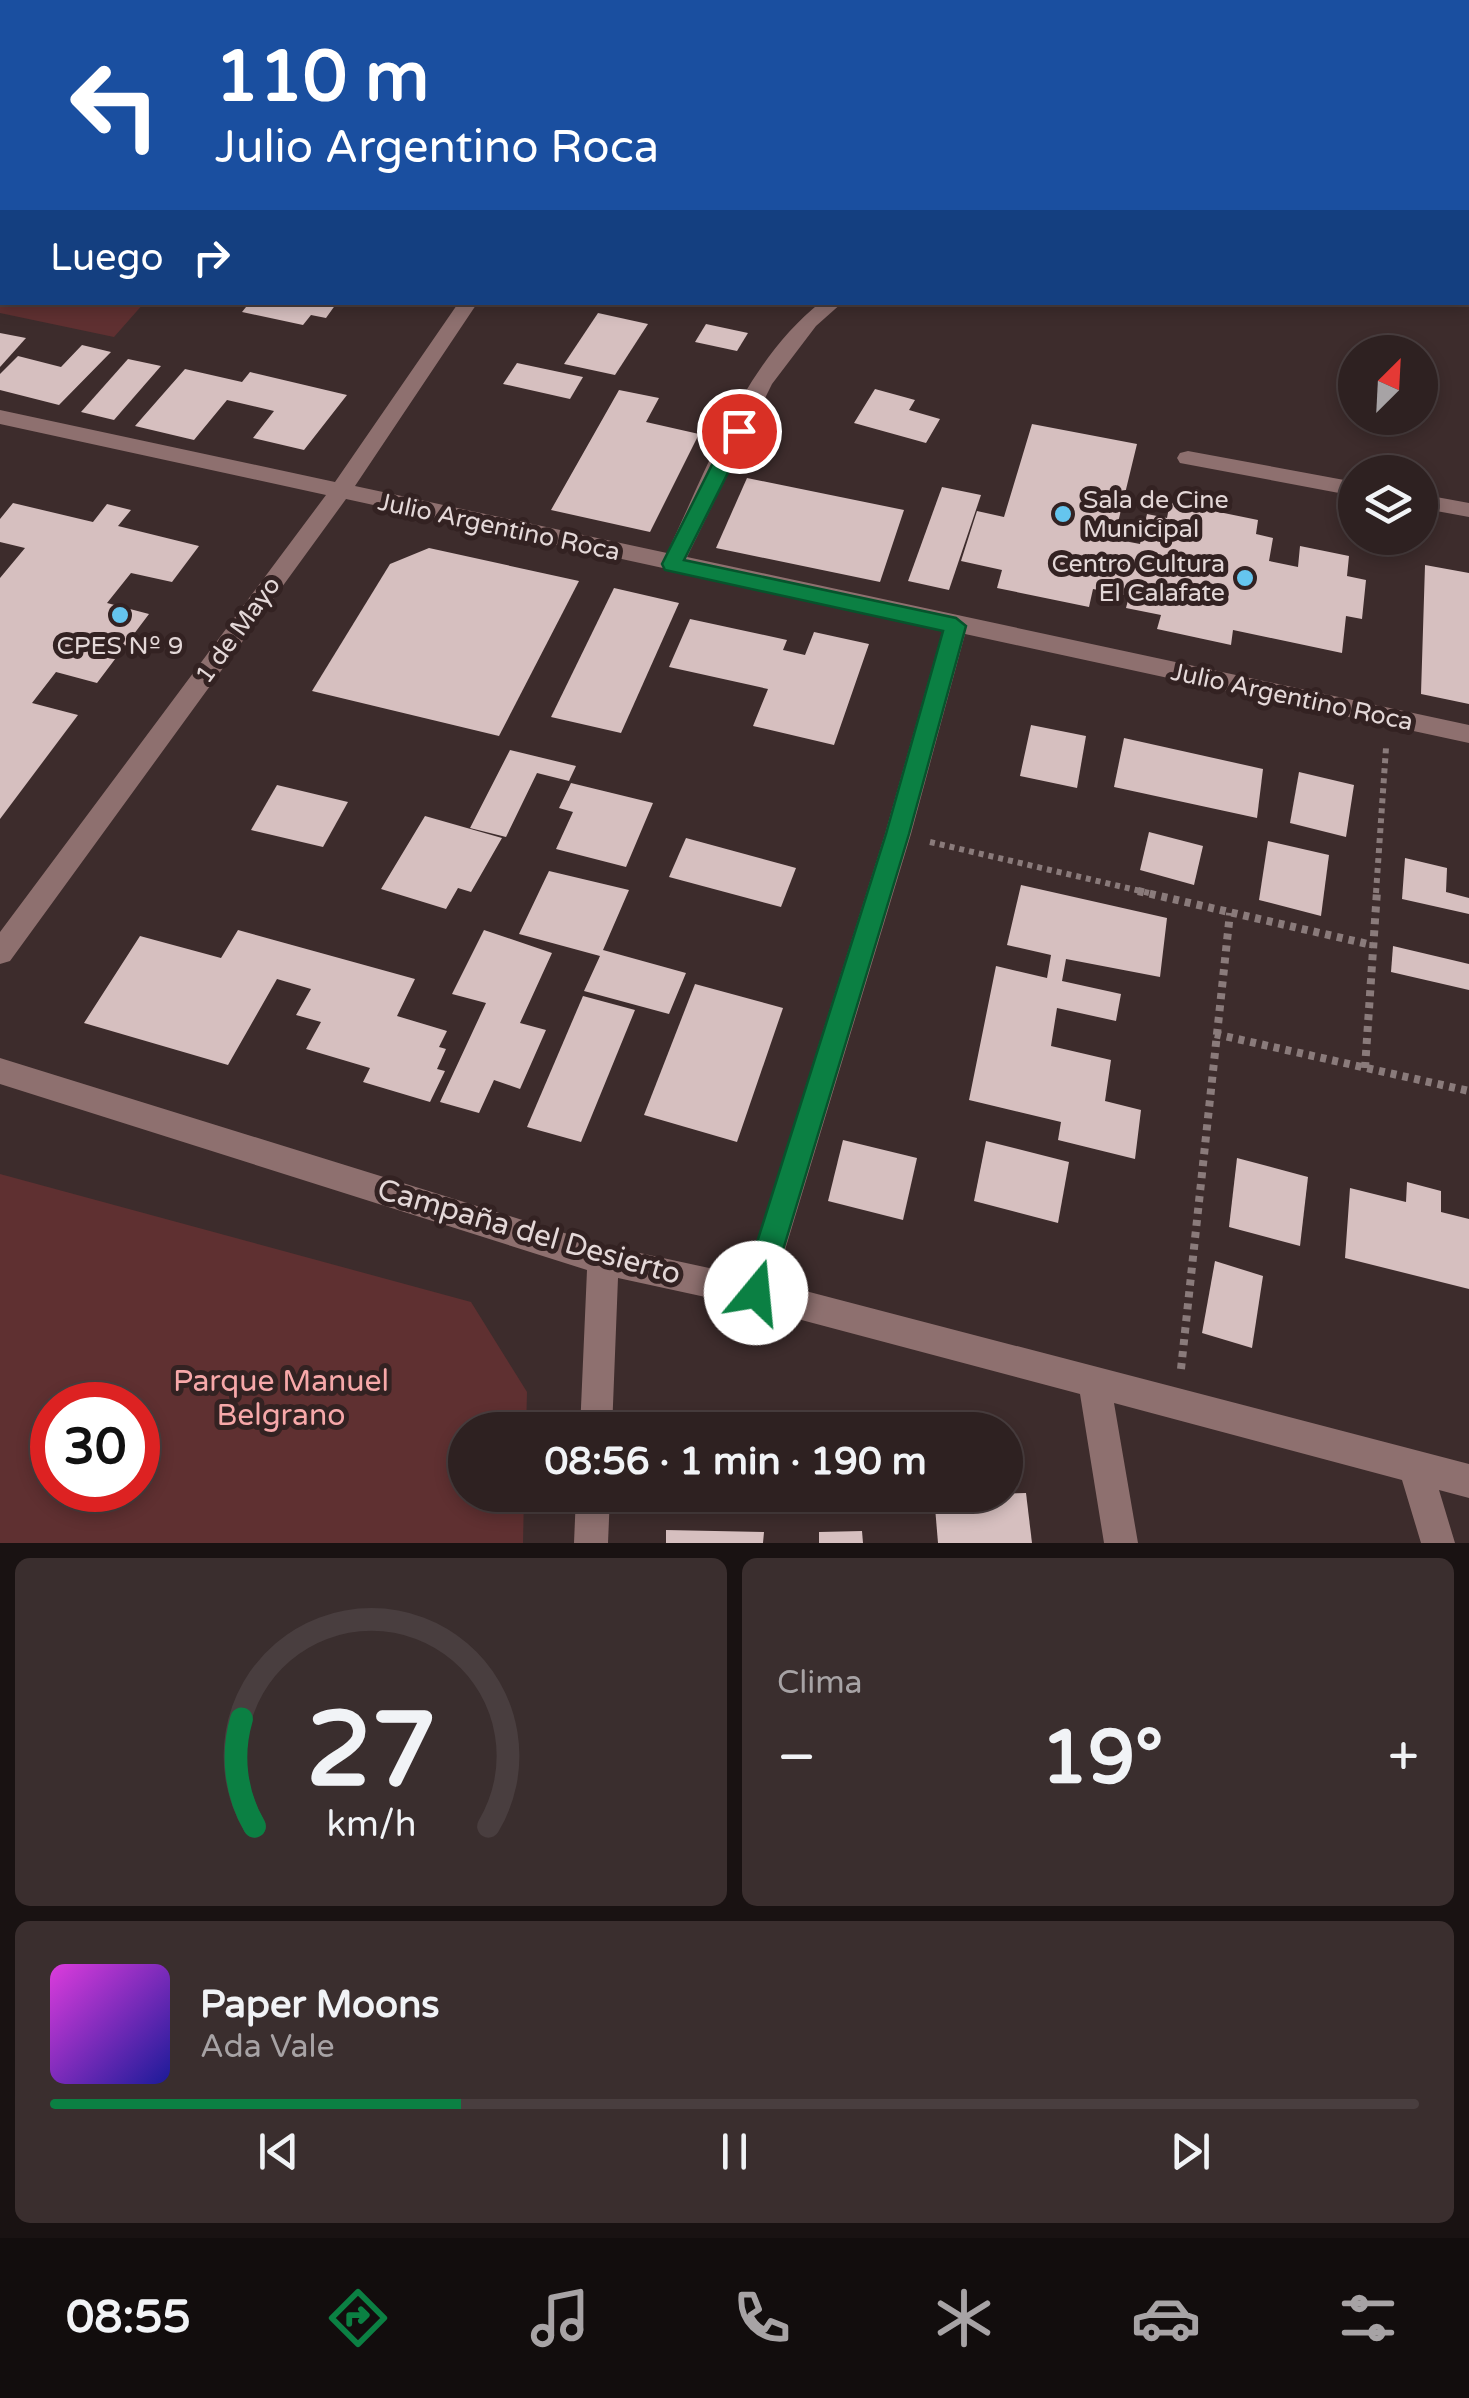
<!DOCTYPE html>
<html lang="es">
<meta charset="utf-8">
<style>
body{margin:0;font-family:"Varela Round",sans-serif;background:#3a2e2e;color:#f1f3f6;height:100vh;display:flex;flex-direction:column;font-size:38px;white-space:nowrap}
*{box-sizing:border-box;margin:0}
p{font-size:32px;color:#a7a3a5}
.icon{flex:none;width:55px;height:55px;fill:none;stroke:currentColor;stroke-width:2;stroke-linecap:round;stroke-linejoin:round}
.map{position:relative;height:1543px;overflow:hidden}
.details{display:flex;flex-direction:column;gap:15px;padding:15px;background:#191212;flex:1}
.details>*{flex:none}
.top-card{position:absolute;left:0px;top:0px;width:1470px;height:305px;box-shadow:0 5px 15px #0003,0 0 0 2px #493e3f;background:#1a4fa0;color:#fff;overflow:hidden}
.needle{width:65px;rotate:24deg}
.tools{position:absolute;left:1338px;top:335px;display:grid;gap:20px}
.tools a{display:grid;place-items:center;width:100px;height:100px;border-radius:50%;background:#2e2121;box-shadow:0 5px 15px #0003,0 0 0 2px #493e3f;font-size:50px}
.speed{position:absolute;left:30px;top:1382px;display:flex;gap:20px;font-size:50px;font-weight:700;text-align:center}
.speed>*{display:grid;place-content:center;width:130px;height:130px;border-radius:50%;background:#2e2121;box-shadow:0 5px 15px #0003,0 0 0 2px #493e3f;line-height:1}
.speed .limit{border:15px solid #d22;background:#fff;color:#111}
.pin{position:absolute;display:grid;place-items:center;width:85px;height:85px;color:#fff;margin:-42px;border:5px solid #fff;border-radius:50%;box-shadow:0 2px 10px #0007}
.me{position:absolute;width:110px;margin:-55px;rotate:17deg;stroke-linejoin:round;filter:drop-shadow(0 0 8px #0008)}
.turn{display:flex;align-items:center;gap:35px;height:210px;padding:0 50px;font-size:45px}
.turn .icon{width:130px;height:130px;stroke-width:2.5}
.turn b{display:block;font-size:70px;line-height:85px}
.then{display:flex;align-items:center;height:95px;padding:0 50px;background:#0003;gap:20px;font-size:38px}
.big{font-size:75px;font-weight:800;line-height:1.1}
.details .widget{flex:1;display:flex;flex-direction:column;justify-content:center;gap:15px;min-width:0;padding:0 35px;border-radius:15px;background:#3a2e2e}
.details .dial{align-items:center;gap:0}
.dial svg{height:260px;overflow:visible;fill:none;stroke:#493e3f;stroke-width:7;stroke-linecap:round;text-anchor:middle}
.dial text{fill:#f1f3f6;stroke:none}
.song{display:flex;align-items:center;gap:30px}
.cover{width:120px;height:120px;border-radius:15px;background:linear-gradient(135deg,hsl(300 70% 55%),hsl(240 70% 35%))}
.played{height:10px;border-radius:5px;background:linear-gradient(90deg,#0b8043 30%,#493e3f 30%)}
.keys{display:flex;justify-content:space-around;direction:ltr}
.heat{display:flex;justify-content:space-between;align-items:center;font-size:55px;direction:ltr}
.details .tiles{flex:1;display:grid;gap:15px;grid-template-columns:1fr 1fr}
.widget:last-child{grid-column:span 2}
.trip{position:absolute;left:448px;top:1412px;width:575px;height:100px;border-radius:50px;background:#2e2121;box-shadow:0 5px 15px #0003,0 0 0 2px #493e3f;font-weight:800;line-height:100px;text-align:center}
.tabs{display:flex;height:160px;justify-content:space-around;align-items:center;background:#120d0d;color:#a7a3a5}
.tabs .icon{width:70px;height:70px}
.tabs .active{color:#0b8043}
.tabs b{font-size:45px;color:#f1f3f6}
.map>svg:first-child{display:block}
</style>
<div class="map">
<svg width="1469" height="1543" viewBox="0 0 1469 1543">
<rect width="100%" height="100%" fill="#3d2c2c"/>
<!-- green -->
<g fill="#5f3031" fill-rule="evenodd">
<polygon points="0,14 2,302 144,303 114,337 0,313"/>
<path d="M0 1174 471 1302 527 1392 526 1430H465V1495H524L523 1543H0ZM52 1405H138V1490H52Z"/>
</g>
<!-- building -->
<g fill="#d6bfbf">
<polygon points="250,302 327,302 336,304 326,318 311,315 303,325 242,312"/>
<polygon points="598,313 648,324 615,375 564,364"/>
<polygon points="706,324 748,333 737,351 695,342"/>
<polygon points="0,333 26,338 0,367"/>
<polygon points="82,345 111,352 59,405 0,390 0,374 18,356 61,367"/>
<polygon points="128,359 161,366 114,420 81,412"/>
<polygon points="517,363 583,377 570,399 503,384"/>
<polygon points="185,369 242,382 250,372 347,395 304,450 253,438 274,411 227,400 194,440 135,426"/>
<polygon points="875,389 915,400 909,410 940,419 926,443 854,423"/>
<polygon points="619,390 659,398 646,422 699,434 650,532 551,510"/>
<polygon points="1032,424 1137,444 1114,539 1140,544 1147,514 1167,518 1170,502 1258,520 1256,534 1273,538 1269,561 1298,567 1300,546 1349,556 1347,576 1366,580 1362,619 1346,616 1342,653 1233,630 1231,645 1157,629 1161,615 1126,608 1129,596 1093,589 1089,607 997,588 1002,570 961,561 977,511 1004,517"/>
<polygon points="747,478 904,510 880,582 716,548"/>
<polygon points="942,487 981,495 949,590 908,581"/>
<polygon points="13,503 93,522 107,504 131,510 118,526 199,546 172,582 131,573 107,603 149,614 97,683 56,672 32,703 78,715 0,819 0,578 25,548 0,542 0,519"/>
<polygon points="429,548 579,581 499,736 312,691 390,564"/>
<polygon points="1425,565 1469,573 1469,704 1421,694"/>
<polygon points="614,588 679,603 621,733 551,717"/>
<polygon points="690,619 787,640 783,650 805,655 814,632 869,644 834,745 753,726 768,689 669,667"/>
<polygon points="1031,725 1086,736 1077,788 1020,776"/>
<polygon points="1124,738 1263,769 1257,818 1114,787"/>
<polygon points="510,750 576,766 569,781 537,773 506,837 470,828"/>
<polygon points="1299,772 1354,785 1346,837 1290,823"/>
<polygon points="571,783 653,803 626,867 556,849 573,812 559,808"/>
<polygon points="277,785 348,802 323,847 251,830"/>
<polygon points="425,816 502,838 471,892 458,888 446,909 381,889"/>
<polygon points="1149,832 1203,846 1194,885 1140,870"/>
<polygon points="686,838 796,868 781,907 669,877"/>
<polygon points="1268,841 1329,855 1321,916 1259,900"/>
<polygon points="1405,858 1447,868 1446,892 1469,898 1469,914 1402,899"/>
<polygon points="549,871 629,890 603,950 686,973 669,1014 584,991 600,956 519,934"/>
<polygon points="1021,885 1167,918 1160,977 1066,959 1062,981 1121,994 1116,1021 1057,1008 1051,1046 1111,1060 1105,1101 1141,1110 1135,1159 1058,1140 1061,1122 969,1100 996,966 1047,978 1051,955 1007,945"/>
<polygon points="238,930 415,979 397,1016 447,1031 439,1047 446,1049 437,1069 445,1071 430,1102 363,1082 370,1068 306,1049 321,1022 296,1015 311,989 277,979 228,1065 84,1023 140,936 221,958"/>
<polygon points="484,930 552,953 520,1023 546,1030 520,1089 494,1080 479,1113 440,1102 486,1003 452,994"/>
<polygon points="1393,946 1469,964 1469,990 1391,972"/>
<polygon points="695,984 783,1008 737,1142 644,1115"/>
<polygon points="583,996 635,1010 581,1142 527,1127"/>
<polygon points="843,1140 917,1158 903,1220 828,1201"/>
<polygon points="986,1141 1069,1162 1058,1223 974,1201"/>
<polygon points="1237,1158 1308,1177 1300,1246 1229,1227"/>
<polygon points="1407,1182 1441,1191 1441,1212 1469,1219 1469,1289 1345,1258 1350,1188 1406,1202"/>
<polygon points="1215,1261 1263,1276 1252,1348 1202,1333"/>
<polygon points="1026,1493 1032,1543 938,1543 934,1495"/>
<polygon points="666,1530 764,1532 763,1543 666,1543"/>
<polygon points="862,1531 863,1543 819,1543 819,1532"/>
</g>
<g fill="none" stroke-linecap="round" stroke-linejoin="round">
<!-- path-far1 -->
<g stroke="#8a7b7b" stroke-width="6" stroke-dasharray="5 5" stroke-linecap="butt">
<polyline points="930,842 1149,893"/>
<polyline points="1376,893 1386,748"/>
</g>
<!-- path -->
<g stroke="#8a7b7b" stroke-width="8" stroke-dasharray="6 6" stroke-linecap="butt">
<polyline points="1138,891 1372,945"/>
<polyline points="1215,1034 1469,1091"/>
<polyline points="1365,1068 1377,891"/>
<polyline points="1181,1369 1230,913"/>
</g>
<!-- minor -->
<g fill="#8e706f" fill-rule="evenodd">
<rect x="1213" y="0" width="16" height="2"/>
<rect x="0" y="83" width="2" height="10"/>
<path d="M459 302H478L355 486 667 553C708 467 744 363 821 302H843L816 326 772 384 687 557 1469 725V743L965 634 911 834 775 1283 1469 1464V1498L1439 1490 1455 1543H1421L1402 1480 1114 1403 1138 1543H1104L1080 1394 756 1308 618 1278 612 1430H580L587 1270 0 1084V1058L603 1245 746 1276 885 834 943 629 346 499 10 961 0 964V932L326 495 0 424V410L335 482Z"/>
<polygon points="1188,451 1355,482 1355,496 1180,463 1177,458 1180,453"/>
<polygon points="1420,494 1469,503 1469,517 1420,508"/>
<polygon points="576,1495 610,1495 608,1543 574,1543"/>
</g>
<!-- major -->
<g fill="#ecadad" fill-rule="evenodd">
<polygon points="407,0 438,0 439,2 409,2"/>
<polygon points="595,0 626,0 627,2 597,2"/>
<rect x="1468" y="129" width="1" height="11"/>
<rect x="1468" y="162" width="1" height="10"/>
</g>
</g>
<!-- route -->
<polygon fill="#0b8043" stroke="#07532c" stroke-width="2.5" points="739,425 749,431 684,560 956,618 966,626 909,834 770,1293 766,1303 756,1307 745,1303 741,1293 886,834 943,631 665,570 662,564 729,431"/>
<!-- markers -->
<g fill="#65c5ee" stroke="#322" stroke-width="4">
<circle cx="1063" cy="514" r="10"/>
<circle cx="1245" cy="578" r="10"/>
<circle cx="120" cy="615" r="10"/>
</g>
<g text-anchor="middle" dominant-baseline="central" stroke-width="10" stroke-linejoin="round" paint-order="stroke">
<!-- poi labels -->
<g font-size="25" fill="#e4d8d8" stroke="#322" text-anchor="start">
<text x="1083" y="500">Sala de Cine<tspan x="1083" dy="29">Municipal</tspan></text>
<text x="1225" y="564" text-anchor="end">Centro Cultura<tspan x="1225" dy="29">El Calafate</tspan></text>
<text x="120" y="646" text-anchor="middle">CPES Nº 9</text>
</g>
<!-- street labels -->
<g font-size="25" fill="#e4d8d8" stroke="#322">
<text transform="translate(499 527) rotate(12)">Julio Argentino Roca</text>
<text transform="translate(238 630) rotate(-54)">1 de Mayo</text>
<text transform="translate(1292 697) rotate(12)">Julio Argentino Roca</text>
</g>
<!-- near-street labels -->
<g font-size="30" fill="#e4d8d8" stroke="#322">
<text transform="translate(529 1232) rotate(16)">Campaña del Desierto</text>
</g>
<!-- near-park labels -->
<g font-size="30" fill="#f7a8a9" stroke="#322">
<text x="281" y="1381">Parque Manuel<tspan x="281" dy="34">Belgrano</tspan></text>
</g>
</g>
</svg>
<div class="tools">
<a><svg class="needle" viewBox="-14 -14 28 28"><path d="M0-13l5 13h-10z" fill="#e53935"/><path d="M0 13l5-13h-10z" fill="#a7a3a5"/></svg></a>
<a><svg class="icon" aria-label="layers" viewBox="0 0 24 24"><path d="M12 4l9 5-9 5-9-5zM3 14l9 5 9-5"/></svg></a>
</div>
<div class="speed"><div class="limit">30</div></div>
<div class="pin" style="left:739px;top:431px;background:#d93025"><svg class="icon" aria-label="arrive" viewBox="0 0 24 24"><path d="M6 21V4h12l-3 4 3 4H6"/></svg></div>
<svg class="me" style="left:756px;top:1293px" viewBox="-20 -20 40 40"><circle r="19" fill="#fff"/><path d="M0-13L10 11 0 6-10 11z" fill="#0b8043"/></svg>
<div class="trip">08:56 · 1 min · 190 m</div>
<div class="top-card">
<div class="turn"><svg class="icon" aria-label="left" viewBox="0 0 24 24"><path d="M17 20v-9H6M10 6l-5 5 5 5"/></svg><div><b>110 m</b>Julio Argentino Roca</div></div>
<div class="then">Luego<svg class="icon" aria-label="right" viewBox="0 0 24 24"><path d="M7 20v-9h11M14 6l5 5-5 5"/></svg></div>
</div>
</div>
<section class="details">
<div class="tiles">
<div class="widget dial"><svg viewBox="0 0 100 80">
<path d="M14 69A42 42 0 1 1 86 69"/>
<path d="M14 69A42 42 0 0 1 10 36" stroke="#0b8043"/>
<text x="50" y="56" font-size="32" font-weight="700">27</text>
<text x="50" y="72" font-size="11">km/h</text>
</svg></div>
<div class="widget"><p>Clima</p>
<div class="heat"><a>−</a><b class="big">19°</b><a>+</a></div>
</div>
<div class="widget">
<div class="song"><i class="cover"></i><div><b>Paper Moons</b><p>Ada Vale</p></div></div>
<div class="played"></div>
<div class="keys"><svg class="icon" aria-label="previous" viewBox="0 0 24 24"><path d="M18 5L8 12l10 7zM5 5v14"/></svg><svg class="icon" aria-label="pause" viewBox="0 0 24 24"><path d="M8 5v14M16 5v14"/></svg><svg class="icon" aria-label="next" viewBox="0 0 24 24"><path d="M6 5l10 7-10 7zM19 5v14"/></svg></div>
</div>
</div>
</section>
<nav class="tabs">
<b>08:55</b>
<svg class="icon active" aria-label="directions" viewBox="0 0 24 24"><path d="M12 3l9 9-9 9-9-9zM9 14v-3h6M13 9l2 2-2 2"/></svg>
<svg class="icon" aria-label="music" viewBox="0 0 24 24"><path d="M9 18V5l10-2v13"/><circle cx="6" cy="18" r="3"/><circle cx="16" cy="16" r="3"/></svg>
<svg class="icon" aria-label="phone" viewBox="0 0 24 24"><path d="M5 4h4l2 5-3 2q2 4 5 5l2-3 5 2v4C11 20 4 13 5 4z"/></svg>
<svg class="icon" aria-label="climate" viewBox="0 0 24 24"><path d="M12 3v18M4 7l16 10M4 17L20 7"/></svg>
<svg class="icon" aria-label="car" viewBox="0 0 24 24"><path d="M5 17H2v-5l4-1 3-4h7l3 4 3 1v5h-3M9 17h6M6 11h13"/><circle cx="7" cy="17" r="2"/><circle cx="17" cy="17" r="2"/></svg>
<svg class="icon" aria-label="filters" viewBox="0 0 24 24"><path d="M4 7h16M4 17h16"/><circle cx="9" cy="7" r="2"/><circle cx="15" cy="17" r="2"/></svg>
</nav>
